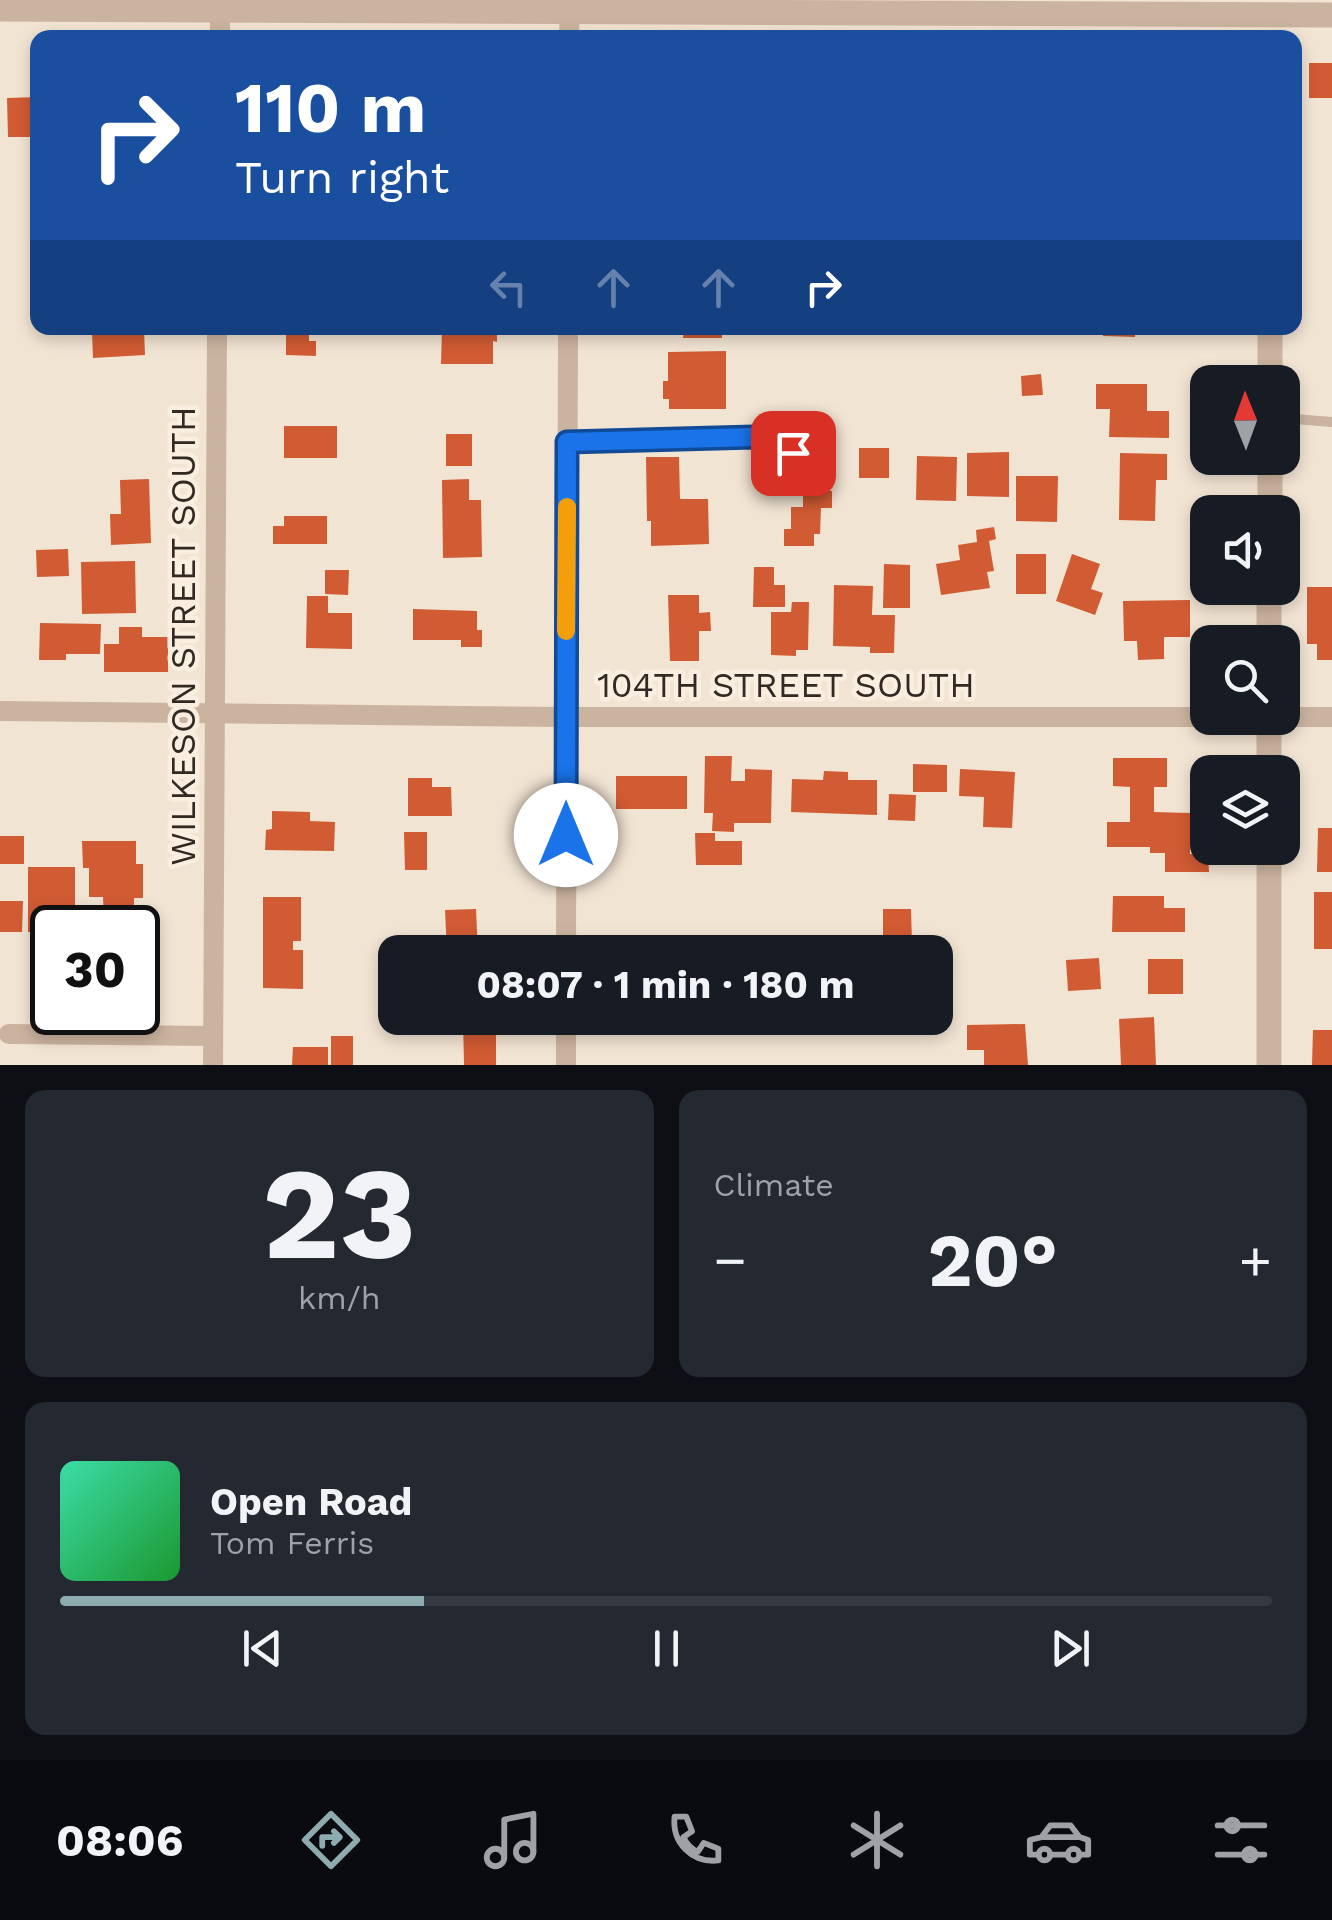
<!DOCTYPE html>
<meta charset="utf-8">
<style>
body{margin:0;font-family:"Work Sans",sans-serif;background:#242831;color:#f1f3f6;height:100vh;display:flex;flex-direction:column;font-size:38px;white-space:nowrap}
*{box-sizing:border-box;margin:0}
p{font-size:32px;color:#9ea1a6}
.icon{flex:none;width:55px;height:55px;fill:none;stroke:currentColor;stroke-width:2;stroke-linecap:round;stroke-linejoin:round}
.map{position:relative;height:1065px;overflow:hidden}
.side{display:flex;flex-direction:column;gap:25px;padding:25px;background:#0d0f14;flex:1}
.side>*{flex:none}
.top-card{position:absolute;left:30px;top:30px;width:1272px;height:305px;border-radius:20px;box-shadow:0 5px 15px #0003;background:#1a4fa0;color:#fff;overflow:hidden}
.needle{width:65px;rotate:359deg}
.controls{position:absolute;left:1190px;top:365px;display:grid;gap:20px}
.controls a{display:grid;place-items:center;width:110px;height:110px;border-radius:20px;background:#171b24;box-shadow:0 5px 15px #0003;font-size:50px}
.speed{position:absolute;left:30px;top:905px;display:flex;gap:20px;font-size:50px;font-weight:700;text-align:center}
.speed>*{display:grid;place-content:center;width:130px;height:130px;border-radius:50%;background:#171b24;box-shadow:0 5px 15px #0003;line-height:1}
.speed .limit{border:5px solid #111;border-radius:15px;background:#fff;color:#111}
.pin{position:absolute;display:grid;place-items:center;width:85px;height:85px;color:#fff;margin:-42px;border-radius:20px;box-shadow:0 5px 15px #0006}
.me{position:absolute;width:110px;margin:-55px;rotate:0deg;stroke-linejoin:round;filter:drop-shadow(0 0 8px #0008)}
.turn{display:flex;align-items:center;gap:35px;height:210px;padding:0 40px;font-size:45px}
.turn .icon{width:130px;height:130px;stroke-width:2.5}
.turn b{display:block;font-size:70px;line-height:85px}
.lanes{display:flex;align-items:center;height:95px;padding:0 40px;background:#0003;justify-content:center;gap:50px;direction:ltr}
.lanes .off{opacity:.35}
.big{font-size:75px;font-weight:700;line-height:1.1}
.side .widget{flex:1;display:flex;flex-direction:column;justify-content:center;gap:15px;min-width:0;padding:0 35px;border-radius:20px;background:#242831}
.side .dial{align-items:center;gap:0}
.dial b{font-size:130px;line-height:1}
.song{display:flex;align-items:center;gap:30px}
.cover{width:120px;height:120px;border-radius:15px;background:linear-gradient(135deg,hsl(160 70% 55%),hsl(130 70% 35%))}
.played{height:10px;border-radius:5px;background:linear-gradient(90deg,#8eabaf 30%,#363941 30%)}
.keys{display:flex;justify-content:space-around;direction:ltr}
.heat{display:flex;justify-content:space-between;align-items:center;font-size:55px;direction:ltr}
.side .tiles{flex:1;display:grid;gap:25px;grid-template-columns:1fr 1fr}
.widget:last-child{grid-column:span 2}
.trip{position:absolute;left:378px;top:935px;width:575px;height:100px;border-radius:20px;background:#171b24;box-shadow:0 5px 15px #0003;font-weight:700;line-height:100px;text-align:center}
.tabs{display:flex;height:160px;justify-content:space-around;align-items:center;background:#090b0e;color:#9ea1a6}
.tabs .icon{width:70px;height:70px}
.tabs .selected{color:#8eabaf}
.tabs b{font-size:45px;color:#f1f3f6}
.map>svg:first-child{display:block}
</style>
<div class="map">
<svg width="1332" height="1065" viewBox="0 0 1332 1065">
<rect width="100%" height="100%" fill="#f2e4d3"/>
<!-- building -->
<g fill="#d15b33">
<rect x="1309" y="63" width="23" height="35"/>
<polygon points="38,97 38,129 35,129 35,137 8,137 7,98"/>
<polygon points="271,328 309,328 309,341 316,341 316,356 286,355 286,333 271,333"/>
<polygon points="442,328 497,328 497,342 493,341 493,364 441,364"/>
<polygon points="684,328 722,328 722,338 683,338"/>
<polygon points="1103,328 1135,328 1135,337 1103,336"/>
<polygon points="144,329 145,355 93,358 92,332"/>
<polygon points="726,351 726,409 669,409 669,399 663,399 663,381 668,381 668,352"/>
<polygon points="1041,374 1043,395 1022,396 1021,376"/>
<polygon points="1096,384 1147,384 1147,411 1169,411 1169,438 1109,437 1110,409 1096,409"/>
<rect x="284" y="426" width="53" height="32"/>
<rect x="446" y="434" width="26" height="32"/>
<rect x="859" y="448" width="30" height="30"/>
<polygon points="1009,452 1009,497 967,496 967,453"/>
<polygon points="1120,453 1167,454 1167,480 1156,480 1155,521 1119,520"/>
<polygon points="917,456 957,457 956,501 916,500"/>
<polygon points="646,457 679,457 680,499 708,499 709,544 651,546 651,521 647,521"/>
<polygon points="1016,476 1058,476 1057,522 1016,521"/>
<polygon points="149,479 151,543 111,545 110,514 121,514 120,480"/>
<polygon points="469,479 469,500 481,500 482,557 443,558 442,480"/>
<polygon points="803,490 832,491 832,508 821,508 820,534 814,534 814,546 784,546 784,529 791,529 791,507 803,507"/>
<polygon points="284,516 327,516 327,544 273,544 273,526 284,526"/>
<polygon points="994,527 996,539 989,541 994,571 987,572 990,588 941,595 936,564 960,560 958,545 977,542 976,530"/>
<polygon points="68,549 69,576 37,577 36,550"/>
<rect x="1016" y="554" width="30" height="40"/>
<polygon points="1072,554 1100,564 1091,589 1103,593 1095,615 1056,601"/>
<polygon points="135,561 136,613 82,614 81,562"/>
<polygon points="884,564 910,565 910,608 883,608"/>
<polygon points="754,567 774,567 774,585 785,585 785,607 753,607"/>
<polygon points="325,570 349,570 348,595 325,594"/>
<polygon points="834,585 873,586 872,615 895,615 894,653 870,653 870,647 833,646"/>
<polygon points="1307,587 1332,587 1332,660 1317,660 1317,644 1307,644"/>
<polygon points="668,595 699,595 699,613 710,612 711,631 699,631 699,661 670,661"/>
<polygon points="307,596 328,596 328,613 352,613 352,649 306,648"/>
<polygon points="1190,600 1190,637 1164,637 1164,659 1138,660 1137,641 1124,641 1123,601"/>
<polygon points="792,602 809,602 808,650 796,650 796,656 771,655 771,612 791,612"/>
<polygon points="413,609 477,611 477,630 482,630 482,647 461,647 461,640 413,640"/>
<polygon points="40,623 101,624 100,654 66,654 66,660 39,660"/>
<polygon points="119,627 142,627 142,637 168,637 168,672 104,672 104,644 119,644"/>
<polygon points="705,756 732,756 731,781 745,781 745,769 772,770 771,823 734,823 734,832 712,831 713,813 704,813"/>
<polygon points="1113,758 1167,758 1167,787 1154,787 1154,812 1190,813 1190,854 1208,854 1209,872 1165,872 1165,853 1150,853 1150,847 1107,847 1107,822 1130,822 1130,787 1113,786"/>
<polygon points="913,764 947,765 947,792 913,792"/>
<polygon points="960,769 1015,772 1012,828 983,827 984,797 959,796"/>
<polygon points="824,771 848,772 848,780 877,780 877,815 791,812 792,779 823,780"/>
<rect x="616" y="776" width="71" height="33"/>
<polygon points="408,778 432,778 432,787 451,787 452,816 408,816"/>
<polygon points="889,794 916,795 915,821 888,820"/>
<polygon points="272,811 310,812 310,821 335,822 334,851 265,850 266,830 272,829"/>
<polygon points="1318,828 1332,828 1332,872 1317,872"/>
<polygon points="404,832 427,832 427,870 405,870"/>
<polygon points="695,833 715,833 715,841 742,841 742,865 696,865"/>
<rect x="0" y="836" width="24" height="28"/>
<polygon points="82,841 136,841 136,864 143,864 143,898 134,898 134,922 104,922 103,897 89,897 89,868 83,868"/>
<polygon points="28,867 75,867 75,928 52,928 52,932 28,932"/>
<rect x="1314" y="892" width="18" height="57"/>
<polygon points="1113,896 1164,896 1164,908 1185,908 1185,932 1112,932"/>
<polygon points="263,897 301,897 301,941 293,941 293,950 303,950 303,989 263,988"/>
<polygon points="0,901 23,901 22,932 0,932"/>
<polygon points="476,909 478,952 447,952 445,910"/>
<polygon points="883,909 911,909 912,944 883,945"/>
<polygon points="1099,958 1101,989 1068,991 1066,960"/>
<rect x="1148" y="959" width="35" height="35"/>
<rect x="35" y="971" width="17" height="25"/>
<polygon points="1154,1017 1156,1065 1121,1065 1119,1019"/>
<polygon points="463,1018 496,1018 496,1065 464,1065"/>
<polygon points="1025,1024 1028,1065 984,1065 984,1050 967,1050 967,1025"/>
<polygon points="1313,1030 1332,1030 1332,1065 1312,1065"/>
<rect x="331" y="1036" width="22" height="29"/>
<polygon points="293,1047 328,1047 328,1065 292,1065"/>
</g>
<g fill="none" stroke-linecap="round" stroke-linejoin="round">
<!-- service -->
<g stroke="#cbb49f" stroke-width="10">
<polyline points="1282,418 1332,422"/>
<polyline points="568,442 754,437 770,439 817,467"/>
</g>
<!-- minor -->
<g stroke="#cbb49f" stroke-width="20">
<polyline points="220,38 220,0"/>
<polyline points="569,38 570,0"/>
<polyline points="0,711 566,717 1332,717"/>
<polyline points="566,952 568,328"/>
<polyline points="566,1018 566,1065"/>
<polyline points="9,1034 213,1036"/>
<polyline points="213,1065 217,328"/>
</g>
<!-- tertiary -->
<g stroke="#cbb49f" stroke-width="25">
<polyline points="0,9 1332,15"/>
<polyline points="1270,382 1270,328"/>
<polyline points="1270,512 1270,458"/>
<polyline points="1269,642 1269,588"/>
<polyline points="1269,772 1269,718"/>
<polyline points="1269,1065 1269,848"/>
</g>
</g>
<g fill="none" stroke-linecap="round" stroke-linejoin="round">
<defs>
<polyline id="route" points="566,835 567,442 754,437 770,439 793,453"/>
</defs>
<!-- route casing -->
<use href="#route" stroke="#114b97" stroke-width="25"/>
<!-- route -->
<use href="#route" stroke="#1a73e8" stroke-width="18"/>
<!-- slow -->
<polyline stroke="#f59e0b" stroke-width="18" points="566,631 567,507"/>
</g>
<g text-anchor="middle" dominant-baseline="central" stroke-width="9" stroke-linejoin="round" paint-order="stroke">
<!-- street labels -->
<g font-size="35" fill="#332923" stroke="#faeee0">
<text transform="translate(183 636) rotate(-90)">WILKESON STREET SOUTH</text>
<text x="786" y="685">104TH STREET SOUTH</text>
</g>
</g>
</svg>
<div class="controls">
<a><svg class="needle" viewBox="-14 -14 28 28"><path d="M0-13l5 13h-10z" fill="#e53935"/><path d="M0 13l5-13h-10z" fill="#9ea1a6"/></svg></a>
<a><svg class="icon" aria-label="sound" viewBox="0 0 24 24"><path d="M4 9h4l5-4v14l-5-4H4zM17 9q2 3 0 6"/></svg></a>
<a><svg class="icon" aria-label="search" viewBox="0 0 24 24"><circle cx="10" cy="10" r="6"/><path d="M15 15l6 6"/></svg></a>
<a><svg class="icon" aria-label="layers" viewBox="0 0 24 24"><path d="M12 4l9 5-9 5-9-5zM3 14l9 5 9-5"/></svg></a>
</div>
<div class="speed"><div class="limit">30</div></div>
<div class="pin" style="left:793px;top:453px;background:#d93025"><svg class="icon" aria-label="arrive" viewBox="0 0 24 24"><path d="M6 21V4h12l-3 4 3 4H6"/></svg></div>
<svg class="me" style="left:566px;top:835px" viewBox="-20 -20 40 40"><circle r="19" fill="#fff"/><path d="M0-13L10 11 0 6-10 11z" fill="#1a73e8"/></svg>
<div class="trip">08:07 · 1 min · 180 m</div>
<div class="top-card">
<div class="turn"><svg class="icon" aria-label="right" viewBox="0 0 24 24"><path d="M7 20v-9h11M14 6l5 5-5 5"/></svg><div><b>110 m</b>Turn right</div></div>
<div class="lanes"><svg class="icon off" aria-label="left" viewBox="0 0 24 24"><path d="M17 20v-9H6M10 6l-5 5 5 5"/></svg><svg class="icon off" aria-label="ahead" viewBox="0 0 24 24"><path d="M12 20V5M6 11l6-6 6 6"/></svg><svg class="icon off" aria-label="ahead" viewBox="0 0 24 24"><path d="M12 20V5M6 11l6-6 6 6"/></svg><svg class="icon" aria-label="right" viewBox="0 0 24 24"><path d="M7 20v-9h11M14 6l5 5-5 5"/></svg></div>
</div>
</div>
<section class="side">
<div class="tiles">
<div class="widget dial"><b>23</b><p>km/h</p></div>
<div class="widget"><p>Climate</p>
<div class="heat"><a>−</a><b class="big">20°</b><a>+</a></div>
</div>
<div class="widget">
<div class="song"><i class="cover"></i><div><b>Open Road</b><p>Tom Ferris</p></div></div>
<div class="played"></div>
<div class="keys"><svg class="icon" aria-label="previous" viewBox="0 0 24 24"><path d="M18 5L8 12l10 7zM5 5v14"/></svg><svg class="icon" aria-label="pause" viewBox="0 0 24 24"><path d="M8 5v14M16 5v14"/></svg><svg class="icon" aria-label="next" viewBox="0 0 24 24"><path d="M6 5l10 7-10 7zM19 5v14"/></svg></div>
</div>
</div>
</section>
<nav class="tabs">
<b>08:06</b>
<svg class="icon selected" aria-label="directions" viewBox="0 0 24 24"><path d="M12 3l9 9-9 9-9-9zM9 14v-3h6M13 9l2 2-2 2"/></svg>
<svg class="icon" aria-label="music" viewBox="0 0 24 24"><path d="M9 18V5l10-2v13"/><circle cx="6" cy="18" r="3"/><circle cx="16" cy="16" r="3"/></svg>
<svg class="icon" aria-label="phone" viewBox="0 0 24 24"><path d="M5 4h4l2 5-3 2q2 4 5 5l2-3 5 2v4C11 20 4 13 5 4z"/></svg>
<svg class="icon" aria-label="climate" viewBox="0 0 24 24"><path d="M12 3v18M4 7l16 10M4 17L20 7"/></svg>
<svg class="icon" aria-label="car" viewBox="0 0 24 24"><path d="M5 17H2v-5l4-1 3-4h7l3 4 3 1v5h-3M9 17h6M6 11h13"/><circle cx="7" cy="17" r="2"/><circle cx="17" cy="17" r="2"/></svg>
<svg class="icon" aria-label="filters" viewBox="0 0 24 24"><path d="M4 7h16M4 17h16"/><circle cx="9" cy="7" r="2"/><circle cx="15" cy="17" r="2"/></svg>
</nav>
